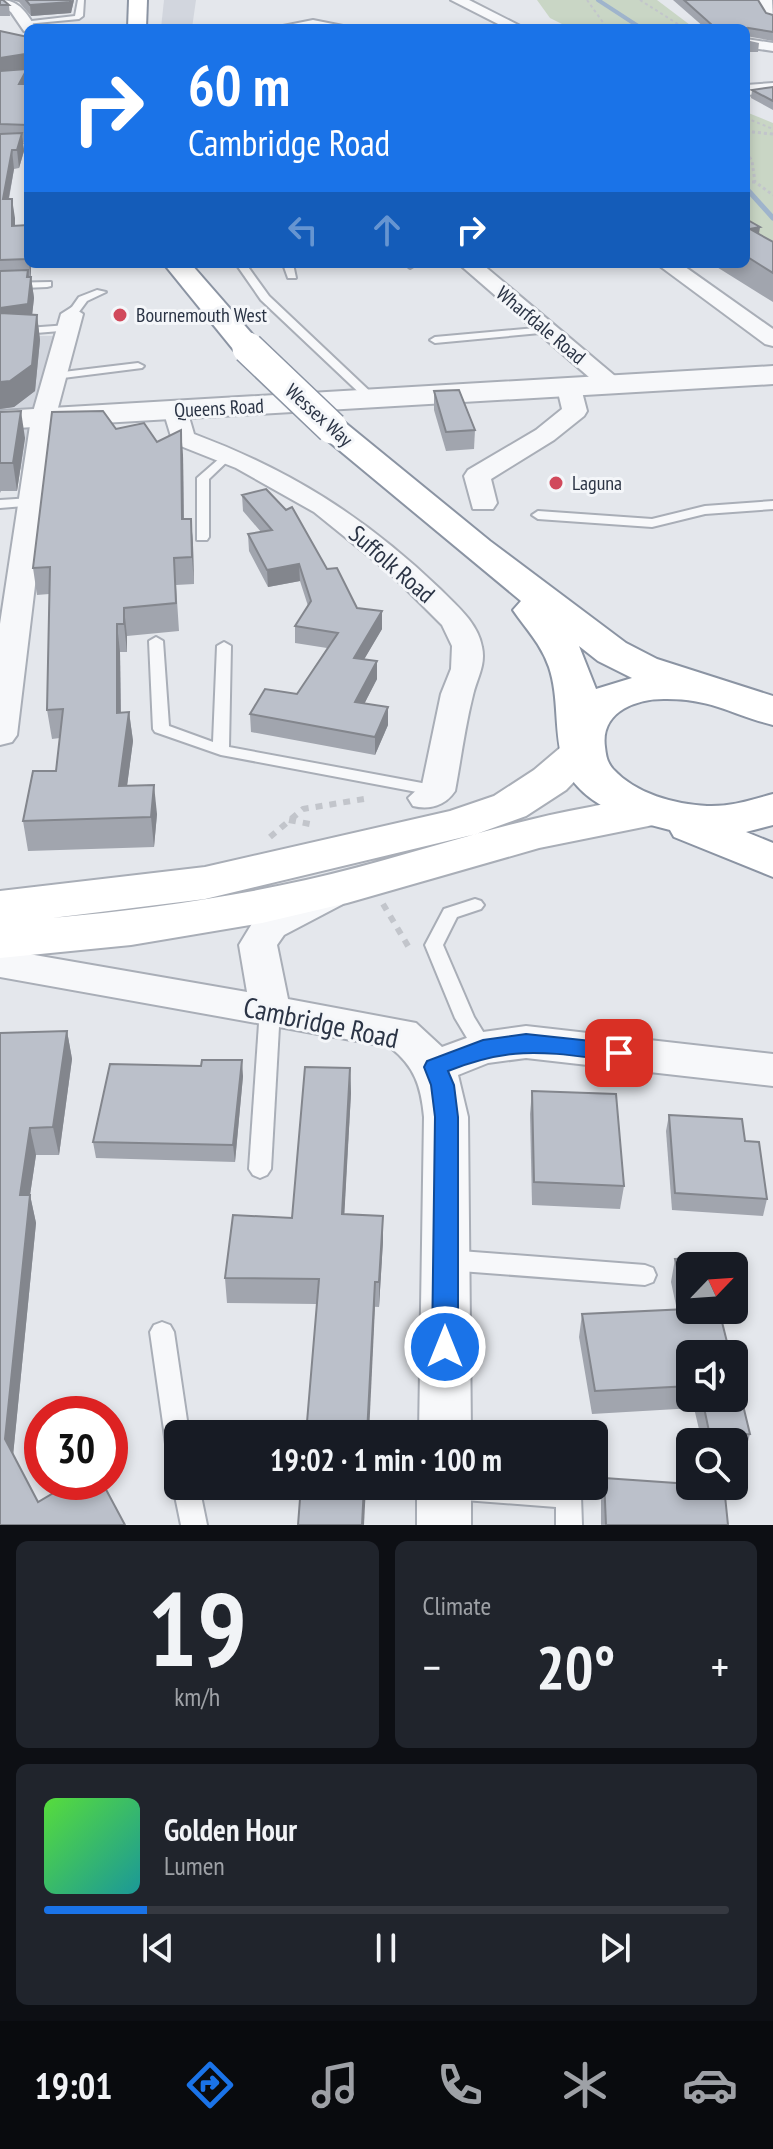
<!DOCTYPE html>
<meta charset="utf-8">
<style>
body{margin:0;font-family:"PT Sans Narrow",sans-serif;background:#20242c;color:#f1f3f6;height:100vh;display:flex;flex-direction:column;font-size:30px;white-space:nowrap}
*{box-sizing:border-box;margin:0}
p{font-size:26px;color:#9ea1a6}
.icon{flex:none;width:44px;height:44px;fill:none;stroke:currentColor;stroke-width:2;stroke-linecap:round;stroke-linejoin:round}
.map{position:relative;height:1525px;overflow:hidden}
.details{display:flex;flex-direction:column;gap:16px;padding:16px;background:#0d0f14;flex:1}
.details>*{flex:none}
.guide{position:absolute;left:24px;top:24px;width:726px;height:244px;border-radius:12px;box-shadow:0 4px 12px #0003;background:#1a73e8;color:#fff;overflow:hidden}
.needle{width:52px;rotate:65deg}
.controls{position:absolute;left:676px;top:1252px;display:grid;gap:16px}
.controls a{display:grid;place-items:center;width:72px;height:72px;border-radius:12px;background:#171b24;box-shadow:0 4px 12px #0003;font-size:40px}
.speed{position:absolute;left:24px;top:1396px;display:flex;gap:16px;font-size:40px;font-weight:700;text-align:center}
.speed>*{display:grid;place-content:center;width:104px;height:104px;border-radius:50%;background:#171b24;box-shadow:0 4px 12px #0003;line-height:1}
.speed .limit{border:12px solid #d22;background:#fff;color:#111}
.pin{position:absolute;display:grid;place-items:center;width:68px;height:68px;color:#fff;margin:-34px;border-radius:16px;box-shadow:0 4px 12px #0006}
.me{position:absolute;width:88px;margin:-44px;rotate:0deg;stroke-linejoin:round;filter:drop-shadow(0 0 6px #0008)}
.turn{display:flex;align-items:center;gap:28px;height:168px;padding:0 32px;font-size:36px}
.turn .icon{width:104px;height:104px;stroke-width:2.5}
.turn b{display:block;font-size:56px;line-height:68px}
.lanes{display:flex;align-items:center;height:76px;padding:0 32px;background:#0003;justify-content:center;gap:40px;direction:ltr}
.lanes .off{opacity:.35}
.big{font-size:60px;font-weight:700;line-height:1.1}
.details .widget{flex:1;display:flex;flex-direction:column;justify-content:center;gap:12px;min-width:0;padding:0 28px;border-radius:12px;background:#20242c}
.details .dial{align-items:center;gap:0}
.dial b{font-size:104px;line-height:1}
.song{display:flex;align-items:center;gap:24px}
.cover{width:96px;height:96px;border-radius:12px;background:linear-gradient(135deg,hsl(110 70% 55%),hsl(180 70% 35%))}
.played{height:8px;border-radius:4px;background:linear-gradient(90deg,#1a73e8 15%,#363941 15%)}
.keys{display:flex;justify-content:space-around;direction:ltr}
.heat{display:flex;justify-content:space-between;align-items:center;font-size:44px;direction:ltr}
.details .tiles{flex:1;display:grid;gap:16px;grid-template-columns:1fr 1fr}
.widget:last-child{grid-column:span 2}
.trip{position:absolute;left:164px;top:1420px;width:444px;height:80px;border-radius:12px;background:#171b24;box-shadow:0 4px 12px #0003;font-weight:700;line-height:80px;text-align:center}
.tabs{display:flex;height:128px;justify-content:space-around;align-items:center;background:#090b0e;color:#9ea1a6}
.tabs .icon{width:56px;height:56px}
.tabs .on{color:#1a73e8}
.tabs b{font-size:36px;color:#f1f3f6}
.map>svg:first-child{display:block}
</style>
<div class="map">
<svg width="773" height="1525" viewBox="0 0 773 1525">
<rect width="100%" height="100%" fill="#e4e7ec"/>
<!-- built -->
<g fill="#d2d6de">
<polygon points="164,0 196,0 192,28 161,28"/>
<polygon points="20,336 58,336 24,469 0,471 0,341"/>
</g>
<!-- green -->
<g fill="#c9d6c5">
<polygon points="537,0 657,0 694,28 570,28 550,18"/>
<polygon points="746,112 773,123 773,264 746,246"/>
</g>
<g fill="none" stroke-linecap="round" stroke-linejoin="round">
<!-- stream-far1 -->
<polyline stroke="#9fb4cc" stroke-width="4" points="598,0 641,28"/>
<!-- stream -->
<polyline stroke="#9fb4cc" stroke-width="5" points="746,188 773,218"/>
<defs>
<g id="service">
<polygon points="78,0 84,0 83,16 79,19 26,24 23,22 75,16"/>
<polygon points="28,144 28,148 0,149 0,145"/>
<polygon points="236,264 246,264 269,296 377,398 377,402 369,402 261,300"/>
<polygon points="283,264 293,264 296,278 288,278"/>
<polygon points="405,264 415,264 415,265 410,268"/>
<polygon points="51,282 51,286 47,287 0,289 0,283"/>
<polygon points="97,290 106,292 87,301 76,316 68,316 67,314 79,297"/>
<polygon points="68,325 73,328 72,330 0,336 0,330"/>
<polygon points="547,327 552,330 551,332 435,343 430,340 435,337"/>
<polygon points="138,363 144,366 142,368 55,379 49,376 55,373"/>
<polygon points="228,451 234,455 209,479 209,537 207,540 197,540 197,478"/>
<polygon points="32,498 37,499 37,505 0,508 0,500"/>
<polygon points="773,501 773,509 705,514 652,527 538,519 532,515 538,511 652,519 705,506"/>
<polygon points="156,637 163,641 169,726 213,742 217,646 224,642 231,646 229,747 438,786 446,791 438,796 221,755 155,732 153,729 149,641"/>
<polygon points="475,899 481,901 484,905 481,909 457,917 443,945 474,1017 493,1048 490,1053 483,1055 476,1053 455,1018 425,945 444,909"/>
<polygon points="270,1002 277,1004 280,1009 271,1169 267,1175 260,1178 253,1175 249,1169 260,1009 263,1004"/>
<polygon points="447,1250 645,1265 653,1268 656,1275 653,1282 645,1285 447,1270 439,1267 436,1260 439,1253"/>
<polygon points="162,1322 170,1325 174,1332 189,1434 178,1434 178,1456 169,1452 166,1444 150,1332 154,1325"/>
<polygon points="177,1477 178,1486 199,1486 207,1525 181,1525 173,1486"/>
<polygon points="574,1486 581,1496 582,1525 556,1525 556,1507 451,1499 442,1496 438,1487"/>
</g>
<g id="minor">
<path d="M0 0C20 0 26 13 36 28L24 31 11 12 0 5Z"/>
<polygon points="451,0 469,0 524,28 506,28"/>
<polygon points="313,20 353,28 273,28"/>
<polygon points="746,39 773,43 773,51 746,47"/>
<polygon points="773,83 773,93 746,95 746,85"/>
<polygon points="459,264 482,264 621,381 625,386 621,391 605,391"/>
<polygon points="657,264 681,264 773,329 773,346 765,344"/>
<polygon points="72,307 83,314 55,419 17,735 12,742 0,745 0,624 31,419 61,314"/>
<polygon points="569,381 581,388 587,411 584,416 554,440 491,479 497,503 493,509 473,509 464,476 468,470 536,430 562,409 557,388"/>
<path d="M175 403 187 410 194 434C290 470 365 517 440 589 456 605 478 623 482 647 486 665 477 678 473 695 465 726 461 759 455 791 445 806 429 810 413 806L408 798 422 785 441 694 451 669 452 646 442 625 392 575 314 512 236 468 173 443 163 410Z"/>
<path d="M330 882 343 886 349 895 343 904 284 935 277 945 288 999 416 1023 442 1047 483 1032 526 1026 773 1054V1086L526 1058 488 1063 458 1075 468 1117 471 1434H419L424 1117C421 1086 415 1067 390 1047L0 977V949L247 992 239 945 256 917Z"/>
<rect x="417" y="1486" width="54" height="39"/>
</g>
<g id="tertiary">
<polygon points="756,0 772,0 773,21 767,20"/>
<polygon points="773,366 773,384 0,429 0,411"/>
</g>
<path id="secondary" d="M582 738 597 742 604 751 566 790 526 816 476 834 205 899 52 918C137 910 222 899 306 880 401 859 494 824 590 807 616 802 643 795 668 802L675 812 668 822 539 848 347 903 262 923 131 945 0 958V891L205 867 450 811 494 796 534 770 567 742Z"/>
<g id="trunk">
<polygon points="129,0 147,0 146,28 128,28"/>
<polygon points="164,264 191,264 259,342 263,348 259,354 237,354"/>
<path d="M332 418 343 421 490 541 626 643 657 659 773 696V725C733 715 712 699 667 699 638 698 600 711 605 747 606 756 607 762 613 769 636 794 674 804 707 806 731 807 751 800 773 794V825L746 832 773 843V877L674 837 670 830C629 820 574 804 562 758 554 729 559 697 549 667 541 644 526 629 513 610L521 601 321 435 316 428 321 421ZM579 646 598 661 632 678 596 689Z"/>
</g>
</defs>
<!-- service casing -->
<use href="#service" stroke="#a9aeb7" stroke-width="4"/>
<!-- minor casing -->
<use href="#minor" stroke="#a9aeb7" stroke-width="4"/>
<!-- tertiary casing -->
<use href="#tertiary" stroke="#a9aeb7" stroke-width="4"/>
<!-- secondary casing -->
<use href="#secondary" stroke="#a9aeb7" stroke-width="4"/>
<!-- trunk casing -->
<use href="#trunk" stroke="#8b94a3" stroke-width="4"/>
<!-- path-far2 -->
<g stroke="#c2c5cb" stroke-width="2" stroke-dasharray="3 3" stroke-linecap="butt">
<polyline points="587,0 607,28"/>
<polyline points="640,0 684,28"/>
<polyline points="746,118 773,129"/>
<polyline points="746,131 770,134"/>
</g>
<!-- path-far1 -->
<g stroke="#c2c5cb" stroke-width="3" stroke-dasharray="3 3" stroke-linecap="butt">
<polyline points="752,132 773,134"/>
<polyline points="746,152 752,161 755,182 773,195"/>
<polyline points="746,182 755,182"/>
</g>
<!-- path -->
<g stroke="#c2c5cb" stroke-width="6" stroke-dasharray="7 7" stroke-linecap="butt">
<polyline points="289,820 315,825"/>
<polyline points="270,837 303,809 364,799"/>
<polyline points="383,904 411,951"/>
</g>
<!-- service -->
<use href="#service" fill="#f7f8fa" fill-rule="evenodd"/>
<!-- minor -->
<use href="#minor" fill="#f7f8fa" fill-rule="evenodd"/>
<!-- tertiary -->
<use href="#tertiary" fill="#f7f8fa" fill-rule="evenodd"/>
<!-- secondary -->
<use href="#secondary" fill="#fff" fill-rule="evenodd"/>
<!-- trunk -->
<use href="#trunk" fill="#fff" fill-rule="evenodd"/>
<defs>
<polyline id="trunk-bridge" points="248,348 332,428"/>
</defs>
<!-- trunk-bridge casing -->
<use href="#trunk-bridge" stroke="#8b94a3" stroke-width="34" stroke-linecap="butt"/>
<!-- trunk-bridge -->
<use href="#trunk-bridge" stroke="#fff" stroke-width="31"/>
</g>
<!-- wall -->
<g fill="#a1a5ae">
<polygon points="0,0 9,5 10,16 0,16"/>
<polygon points="11,0 74,0 71,13 31,16 19,2"/>
<polygon points="673,0 758,0 766,13 773,15 773,41 746,36 746,28 705,28"/>
<polygon points="0,31 28,37 28,142 23,142 24,151 19,168 14,169 9,199 12,199 15,225 28,225 28,264 31,264 31,277 34,298 32,315 37,315 40,340 35,391 14,407 0,409"/>
<polygon points="746,40 759,43 758,52 746,52"/>
<polygon points="773,87 773,110 751,98 752,90"/>
<polygon points="746,219 759,234 773,242 773,302 712,264 746,264"/>
<polygon points="434,391 475,430 474,449 446,451 434,410"/>
<polygon points="0,412 25,438 17,491 1,491 0,493"/>
<polygon points="116,429 157,442 183,455 184,519 191,519 193,545 194,584 176,585 179,631 127,636 127,652 120,652 121,713 129,712 133,741 127,786 157,814 154,847 28,851 23,821 56,771 60,738 52,739 47,710 49,594 37,595 33,568"/>
<polygon points="242,495 327,569 357,608 382,611 382,629 364,659 377,679 364,704 388,707 388,725 375,755 251,732 250,714 297,694 327,648 295,643 295,626 308,606 300,581 268,587 249,551 248,534 261,532 243,511"/>
<polygon points="67,1031 72,1059 59,1155 36,1155 30,1195 36,1223 13,1455 38,1502 0,1525 0,1033"/>
<polygon points="201,1066 243,1076 235,1162 96,1158 93,1142"/>
<polygon points="350,1068 351,1093 344,1214 383,1241 379,1307 316,1304 227,1303 225,1278 292,1218"/>
<polygon points="532,1091 624,1186 620,1209 532,1205 530,1114"/>
<polygon points="669,1115 745,1141 767,1199 763,1216 672,1210 666,1131"/>
<polygon points="706,1258 690,1354 690,1398 734,1398 750,1434 744,1456 734,1457 734,1442 702,1442 694,1408 592,1414 579,1337 582,1314 677,1310 671,1282 675,1259"/>
<polygon points="604,1478 728,1525 601,1525 601,1500"/>
</g>
<!-- shaded-wall -->
<g fill="#83868d">
<polygon points="74,0 71,13 31,16 30,5"/>
<polygon points="26,54 28,70 28,88 0,75 0,58"/>
<polygon points="22,133 24,151 19,168 17,150"/>
<polygon points="12,150 14,169 5,218 3,199"/>
<polygon points="12,199 15,218 15,245 12,226"/>
<polygon points="760,227 756,253 750,229"/>
<polygon points="29,264 31,264 31,277 34,298 31,325 0,329 0,308 27,277 28,270 30,286 31,278"/>
<polygon points="37,315 40,340 35,391 14,407 0,409 0,382"/>
<polygon points="21,411 25,438 17,491 13,463"/>
<polygon points="181,430 183,455 184,546 182,519"/>
<polygon points="191,519 193,545 194,584 192,557"/>
<polygon points="299,564 300,581 268,587 267,570"/>
<polygon points="124,608 127,636 127,652 124,624"/>
<polygon points="382,611 382,629 355,675 354,658"/>
<polygon points="117,624 120,652 121,741 117,713"/>
<polygon points="377,661 377,679 356,720 355,702"/>
<polygon points="388,707 388,725 375,755 375,737"/>
<polygon points="129,712 133,741 123,816 119,786"/>
<polygon points="154,785 157,814 154,847 151,817"/>
<polygon points="67,1031 72,1059 59,1155 53,1127"/>
<polygon points="242,1060 243,1076 235,1162 233,1145"/>
<polygon points="350,1068 351,1093 343,1239 342,1214"/>
<polygon points="30,1128 36,1155 30,1195 36,1223 12,1466 5,1439 20,1195"/>
<polygon points="383,1216 383,1241 379,1307 379,1282"/>
<polygon points="375,1282 375,1307 369,1434 367,1434"/>
<polygon points="364,1486 366,1486 364,1525 362,1525"/>
</g>
<!-- building -->
<g fill="#bbc0ca" stroke="#83868d" stroke-width="2">
<polygon points="0,0 3,0 9,5 0,5"/>
<polygon points="26,0 70,0 70,2 30,5"/>
<polygon points="684,0 758,0 766,13 773,15 773,32 748,28 746,35 746,28 711,28 712,25"/>
<polygon points="0,31 28,37 28,62 26,54 0,58"/>
<polygon points="27,69 19,84 28,84 28,125 0,124 0,71"/>
<polygon points="773,87 773,101 752,90"/>
<polygon points="22,133 17,150 12,150 3,199 12,199 12,226 28,225 28,259 0,260 0,134"/>
<polygon points="746,219 760,227 750,229 773,242 773,273 746,256"/>
<polygon points="28,270 27,277 31,277 28,304 0,308 0,271"/>
<polygon points="0,313 37,315 32,365 10,381 0,382"/>
<polygon points="459,390 475,430 446,432 434,391"/>
<polygon points="21,411 13,463 0,463 0,412"/>
<polygon points="103,411 116,429 144,423 157,442 181,430 182,519 191,519 192,557 174,558 176,603 124,608 124,624 117,624 117,713 129,712 119,786 154,785 151,817 23,821 33,771 56,771 63,709 47,710 50,567 33,568 52,412"/>
<polygon points="266,489 286,510 292,507 327,569 337,568 357,608 382,611 354,658 377,661 355,702 388,707 375,737 250,714 265,689 297,694 338,633 295,626 311,601 299,564 267,570 248,534 272,530 242,495"/>
<polygon points="67,1031 53,1127 30,1128 20,1195 30,1195 5,1439 38,1502 72,1482 102,1482 125,1525 0,1525 0,1033"/>
<polygon points="202,1060 242,1060 233,1145 93,1142 110,1064 201,1066"/>
<polygon points="305,1067 350,1068 342,1214 383,1216 379,1282 375,1282 367,1434 306,1434 319,1279 225,1278 233,1215 292,1218"/>
<polygon points="532,1091 616,1094 624,1186 534,1182"/>
<polygon points="669,1115 742,1119 745,1141 759,1142 767,1199 675,1193"/>
<polygon points="706,1258 708,1266 690,1266 690,1310 719,1310 730,1354 690,1354 690,1386 595,1391 582,1314 687,1309 675,1259"/>
<polygon points="734,1368 750,1434 710,1436 702,1398 734,1398"/>
<polygon points="604,1478 690,1484 690,1486 724,1486 728,1525 606,1525"/>
<polygon points="301,1486 364,1486 362,1525 298,1525"/>
</g>
<!-- route -->
<path fill="#1a73e8" stroke="#114b97" stroke-width="2" d="M526 1034 619 1044 630 1053 619 1061C548 1053 517 1044 448 1071L454 1085 458 1117V1347L455 1355 445 1359 436 1355 432 1347 435 1117 431 1085 424 1067 427 1061 483 1040Z"/>
<!-- markers -->
<g fill="#d1495b" stroke="#f4f6f9" stroke-width="3">
<circle cx="120" cy="315" r="8"/>
<circle cx="556" cy="483" r="8"/>
</g>
<g text-anchor="middle" dominant-baseline="central" stroke-width="6" stroke-linejoin="round" paint-order="stroke">
<!-- far-poi labels -->
<g font-size="20" fill="#2b3445" stroke="#f4f6f9" text-anchor="start">
<text x="136" y="315">Bournemouth West</text>
<text x="572" y="483">Laguna</text>
</g>
<!-- far-street labels -->
<g font-size="20" fill="#2b3445" stroke="#f4f6f9">
<text transform="translate(541 325) rotate(40)">Wharfdale Road</text>
<text transform="translate(219 408) rotate(-3)">Queens Road</text>
<text transform="translate(319 415) rotate(42)">Wessex Way</text>
</g>
<!-- street labels -->
<g font-size="24" fill="#2b3445" stroke="#f4f6f9">
<text transform="translate(392 564) rotate(41)">Suffolk Road</text>
</g>
<!-- near-street labels -->
<g font-size="28" fill="#2b3445" stroke="#f4f6f9">
<text transform="translate(321 1022) rotate(12)">Cambridge Road</text>
</g>
</g>
</svg>
<div class="controls">
<a><svg class="needle" viewBox="-14 -14 28 28"><path d="M0-13l5 13h-10z" fill="#e53935"/><path d="M0 13l5-13h-10z" fill="#9ea1a6"/></svg></a>
<a><svg class="icon" aria-label="sound" viewBox="0 0 24 24"><path d="M4 9h4l5-4v14l-5-4H4zM17 9q2 3 0 6"/></svg></a>
<a><svg class="icon" aria-label="search" viewBox="0 0 24 24"><circle cx="10" cy="10" r="6"/><path d="M15 15l6 6"/></svg></a>
</div>
<div class="speed"><div class="limit">30</div></div>
<div class="pin" style="left:619px;top:1053px;background:#d93025"><svg class="icon" aria-label="arrive" viewBox="0 0 24 24"><path d="M6 21V4h12l-3 4 3 4H6"/></svg></div>
<svg class="me" style="left:445px;top:1347px" viewBox="-20 -20 40 40"><circle r="17" fill="#1a73e8" stroke="#fff" stroke-width="3"/><path d="M0-11L8 9 0 5-8 9z" fill="#fff"/></svg>
<div class="trip">19:02 · 1 min · 100 m</div>
<div class="guide">
<div class="turn"><svg class="icon" aria-label="right" viewBox="0 0 24 24"><path d="M7 20v-9h11M14 6l5 5-5 5"/></svg><div><b>60 m</b>Cambridge Road</div></div>
<div class="lanes"><svg class="icon off" aria-label="left" viewBox="0 0 24 24"><path d="M17 20v-9H6M10 6l-5 5 5 5"/></svg><svg class="icon off" aria-label="ahead" viewBox="0 0 24 24"><path d="M12 20V5M6 11l6-6 6 6"/></svg><svg class="icon" aria-label="right" viewBox="0 0 24 24"><path d="M7 20v-9h11M14 6l5 5-5 5"/></svg></div>
</div>
</div>
<section class="details">
<div class="tiles">
<div class="widget dial"><b>19</b><p>km/h</p></div>
<div class="widget"><p>Climate</p>
<div class="heat"><a>−</a><b class="big">20°</b><a>+</a></div>
</div>
<div class="widget">
<div class="song"><i class="cover"></i><div><b>Golden Hour</b><p>Lumen</p></div></div>
<div class="played"></div>
<div class="keys"><svg class="icon" aria-label="previous" viewBox="0 0 24 24"><path d="M18 5L8 12l10 7zM5 5v14"/></svg><svg class="icon" aria-label="pause" viewBox="0 0 24 24"><path d="M8 5v14M16 5v14"/></svg><svg class="icon" aria-label="next" viewBox="0 0 24 24"><path d="M6 5l10 7-10 7zM19 5v14"/></svg></div>
</div>
</div>
</section>
<nav class="tabs">
<b>19:01</b>
<svg class="icon on" aria-label="directions" viewBox="0 0 24 24"><path d="M12 3l9 9-9 9-9-9zM9 14v-3h6M13 9l2 2-2 2"/></svg>
<svg class="icon" aria-label="music" viewBox="0 0 24 24"><path d="M9 18V5l10-2v13"/><circle cx="6" cy="18" r="3"/><circle cx="16" cy="16" r="3"/></svg>
<svg class="icon" aria-label="phone" viewBox="0 0 24 24"><path d="M5 4h4l2 5-3 2q2 4 5 5l2-3 5 2v4C11 20 4 13 5 4z"/></svg>
<svg class="icon" aria-label="climate" viewBox="0 0 24 24"><path d="M12 3v18M4 7l16 10M4 17L20 7"/></svg>
<svg class="icon" aria-label="car" viewBox="0 0 24 24"><path d="M5 17H2v-5l4-1 3-4h7l3 4 3 1v5h-3M9 17h6M6 11h13"/><circle cx="7" cy="17" r="2"/><circle cx="17" cy="17" r="2"/></svg>
</nav>
